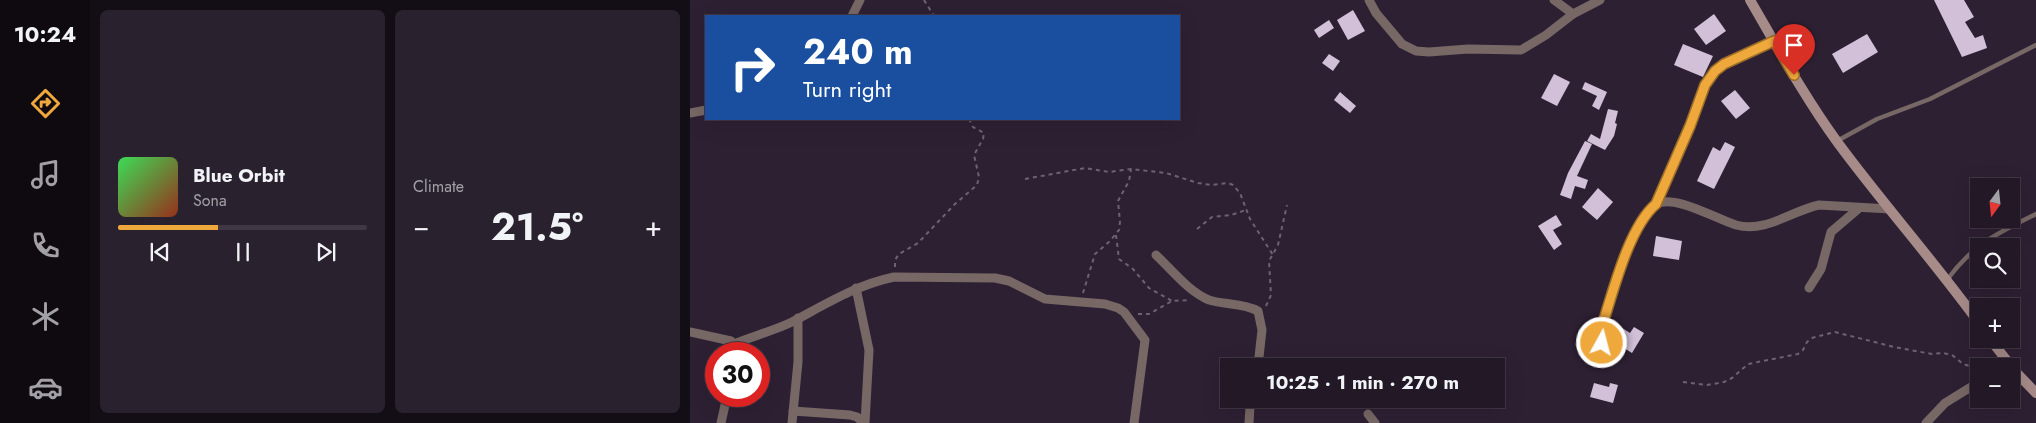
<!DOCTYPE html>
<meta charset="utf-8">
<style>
body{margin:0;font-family:Jost,sans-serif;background:#2a212e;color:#f1f3f6;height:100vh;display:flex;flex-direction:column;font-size:19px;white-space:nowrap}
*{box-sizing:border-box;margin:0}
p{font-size:16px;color:#a2a0a7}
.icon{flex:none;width:28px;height:28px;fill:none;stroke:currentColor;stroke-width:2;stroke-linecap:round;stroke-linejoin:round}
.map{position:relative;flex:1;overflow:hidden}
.side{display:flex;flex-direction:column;gap:10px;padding:10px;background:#130d15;width:600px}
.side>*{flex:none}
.hud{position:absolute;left:15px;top:15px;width:475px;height:105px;border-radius:0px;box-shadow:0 5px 20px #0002,0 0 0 1px #3f3743;background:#1a4fa0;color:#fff;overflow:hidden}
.needle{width:32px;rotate:195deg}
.controls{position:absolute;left:1280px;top:178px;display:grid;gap:10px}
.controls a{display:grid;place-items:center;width:50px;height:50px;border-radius:0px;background:#221826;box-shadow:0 5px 20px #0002,0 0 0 1px #3f3743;font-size:25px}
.speed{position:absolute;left:15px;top:342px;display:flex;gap:10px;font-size:25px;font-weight:700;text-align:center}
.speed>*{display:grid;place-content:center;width:65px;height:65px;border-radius:50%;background:#221826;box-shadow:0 5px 20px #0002,0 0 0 1px #3f3743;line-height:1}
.speed .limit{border:8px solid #d22;background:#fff;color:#111}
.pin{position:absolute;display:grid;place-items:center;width:42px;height:42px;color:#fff;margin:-51px -21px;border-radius:50% 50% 50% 0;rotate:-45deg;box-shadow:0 0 5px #0007}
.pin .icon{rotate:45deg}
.me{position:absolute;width:55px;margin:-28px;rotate:7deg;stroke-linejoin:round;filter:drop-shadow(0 0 4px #0008)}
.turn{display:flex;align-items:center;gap:18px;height:105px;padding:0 15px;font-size:22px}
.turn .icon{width:65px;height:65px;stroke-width:2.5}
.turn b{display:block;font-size:35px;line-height:42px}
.big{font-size:38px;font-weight:700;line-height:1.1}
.side .card{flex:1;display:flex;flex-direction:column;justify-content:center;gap:8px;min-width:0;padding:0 18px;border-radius:8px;background:#2a212e}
.song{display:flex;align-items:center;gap:15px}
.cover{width:60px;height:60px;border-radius:8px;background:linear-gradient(135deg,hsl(130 70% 55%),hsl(10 70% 35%))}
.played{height:5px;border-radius:2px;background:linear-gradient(90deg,#eea83c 40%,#3f3743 40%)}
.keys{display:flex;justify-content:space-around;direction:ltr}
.heat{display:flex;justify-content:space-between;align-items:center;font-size:28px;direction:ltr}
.side .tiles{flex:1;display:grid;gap:10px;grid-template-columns:repeat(2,1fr)}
.trip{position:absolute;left:530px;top:358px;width:285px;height:50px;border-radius:0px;background:#221826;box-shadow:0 5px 20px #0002,0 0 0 1px #3f3743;font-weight:700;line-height:50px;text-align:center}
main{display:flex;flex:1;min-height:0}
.tabs{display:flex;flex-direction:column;width:90px;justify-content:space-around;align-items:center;background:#0e0a0f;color:#a2a0a7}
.tabs .icon{width:35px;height:35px}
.tabs .selected{color:#eea83c}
.tabs b{font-size:22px;color:#f1f3f6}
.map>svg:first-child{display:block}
</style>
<main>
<nav class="tabs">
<b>10:24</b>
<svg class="icon selected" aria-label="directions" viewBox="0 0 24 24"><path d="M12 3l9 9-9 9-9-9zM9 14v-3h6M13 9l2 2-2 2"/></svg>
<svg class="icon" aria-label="music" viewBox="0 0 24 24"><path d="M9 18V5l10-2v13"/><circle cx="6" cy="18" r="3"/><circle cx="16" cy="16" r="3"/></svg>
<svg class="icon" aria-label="phone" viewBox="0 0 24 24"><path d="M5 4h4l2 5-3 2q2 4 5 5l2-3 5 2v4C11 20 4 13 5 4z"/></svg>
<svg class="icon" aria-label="climate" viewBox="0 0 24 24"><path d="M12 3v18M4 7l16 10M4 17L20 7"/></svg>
<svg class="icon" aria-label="car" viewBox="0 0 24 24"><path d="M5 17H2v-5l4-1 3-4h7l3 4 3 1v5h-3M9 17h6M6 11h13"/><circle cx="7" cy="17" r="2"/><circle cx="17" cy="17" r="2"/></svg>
</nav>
<section class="side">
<div class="tiles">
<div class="card">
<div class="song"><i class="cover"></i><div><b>Blue Orbit</b><p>Sona</p></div></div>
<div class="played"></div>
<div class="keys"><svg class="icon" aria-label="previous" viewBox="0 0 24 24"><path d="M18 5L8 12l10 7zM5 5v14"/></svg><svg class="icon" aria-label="pause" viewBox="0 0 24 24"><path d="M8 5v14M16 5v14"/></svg><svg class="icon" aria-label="next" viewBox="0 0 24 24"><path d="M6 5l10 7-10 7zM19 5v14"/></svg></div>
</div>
<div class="card"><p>Climate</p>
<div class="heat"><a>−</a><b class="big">21.5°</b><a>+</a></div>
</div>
</div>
</section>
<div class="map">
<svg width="1346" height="423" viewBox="0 0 1346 423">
<rect width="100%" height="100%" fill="#2d2033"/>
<!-- building -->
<g fill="#d1c0d8">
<polygon points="1244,0 1274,0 1284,17 1275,22 1285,38 1293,35 1297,48 1272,57"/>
<polygon points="663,10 675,31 658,40 647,20"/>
<polygon points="1024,14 1036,31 1016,45 1004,29"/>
<polygon points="639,20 644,28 629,38 624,30"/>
<polygon points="1177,34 1188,52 1153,73 1142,54"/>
<polygon points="993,44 1023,56 1013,77 984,65"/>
<polygon points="639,54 650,61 643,71 632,63"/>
<polygon points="864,74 880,82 867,106 851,98"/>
<polygon points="895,82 917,92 909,110 902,106 907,96 892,89"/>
<polygon points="1045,90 1060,108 1046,119 1031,101"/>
<polygon points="650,92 666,106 660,113 644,100"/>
<polygon points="918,109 928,111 925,123 927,124 924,136 915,150 897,141 901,134 910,139"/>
<polygon points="895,141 902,144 887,176 898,180 895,189 885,186 881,199 870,195 878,173"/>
<polygon points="1035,142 1045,147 1024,189 1007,181 1023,147 1030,151"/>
<polygon points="908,188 923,202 907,220 892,207"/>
<polygon points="866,215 872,225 863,230 872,244 864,250 848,226"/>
<polygon points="966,236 992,241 989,260 963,256"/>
<polygon points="926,324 940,333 944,327 954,333 942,353 918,338"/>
<polygon points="904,383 919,387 920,383 928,385 923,403 900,397"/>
</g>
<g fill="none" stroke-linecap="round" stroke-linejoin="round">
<!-- path -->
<g stroke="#6d6272" stroke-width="2" stroke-dasharray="4 4" stroke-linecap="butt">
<polyline points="234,0 244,16"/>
<polyline points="335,179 395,168 419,172 441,169 476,173 508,183 521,185 538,183 543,185 550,193 560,219 583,255"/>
<polyline points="507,229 522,217 541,215 556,210"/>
<polyline points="426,235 429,259 443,269 459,288 482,301"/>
<polyline points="205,267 205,260 209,254 228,243 265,204 287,185 289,177 284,155 293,139 294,133 283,127 279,119"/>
<polyline points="393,293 405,254 420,241 429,230 430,222 428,201 439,181 441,169"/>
<polyline points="576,306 581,295 579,261 588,245 597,205"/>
<polyline points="448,314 459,314 482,301 499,300"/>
<polyline points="993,382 1017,385 1034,382 1042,378 1058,364 1108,354 1113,350 1117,342 1122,338 1145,332 1204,347 1242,354 1253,353 1262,355 1273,364 1289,369"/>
</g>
<!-- lane -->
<g stroke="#776765" stroke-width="4.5">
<polyline points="1147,141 1187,119 1240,99 1346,45"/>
<path d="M1257 280C1283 244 1308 233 1346 214"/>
</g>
<!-- street -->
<g stroke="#776765" stroke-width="9">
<polyline points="679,0 686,13 712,44 726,51 739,52 778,49 831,50 856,35 883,14 910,0"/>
<polyline points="864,0 883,14"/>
<polyline points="162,16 170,0"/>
<polyline points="0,113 16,110"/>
<polyline points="966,204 1000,126 1015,85 1025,71 1033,64 1084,41"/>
<path d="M466 255C482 270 499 292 519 300 535 305 553 303 568 311L572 330 568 366"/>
<polyline points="166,288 179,350 175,423"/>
<polyline points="1119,288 1131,269 1141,232 1168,209"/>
<polyline points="0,332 41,341 45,348 45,354"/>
<path d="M44 344C63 336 83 331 102 322 136 304 166 285 204 277L305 278 319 281 355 299 415 304 428 308 434 312 455 340 444 423"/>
<path d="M914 358C913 349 910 338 912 328 915 306 948 213 966 204 985 194 1026 219 1046 225 1076 233 1101 211 1129 205L1200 209"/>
<polyline points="103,411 160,415 167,417 174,423"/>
<polyline points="678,414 685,423"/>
<polyline points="31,423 37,396"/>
<polyline points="102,423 108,362 108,318"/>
<polyline points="559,423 560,407 564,399"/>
<polyline points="1236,423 1255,403 1289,382"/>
</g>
<!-- secondary -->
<g stroke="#a68b88" stroke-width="10">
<path d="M1060 0C1088 48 1115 98 1148 143 1193 204 1244 261 1289 323"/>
<polyline points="1300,339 1321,366"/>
<polyline points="1321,367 1346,393"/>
</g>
</g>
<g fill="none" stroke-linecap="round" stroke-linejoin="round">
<defs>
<path id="route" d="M912 343 911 329C923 293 938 228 966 204L1000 126 1015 85 1025 71 1034 64 1084 41 1104 75"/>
</defs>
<!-- route casing -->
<use href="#route" stroke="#9b6d27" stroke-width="12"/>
<!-- route -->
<use href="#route" stroke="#eea83c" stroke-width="9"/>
</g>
</svg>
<div class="controls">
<a><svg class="needle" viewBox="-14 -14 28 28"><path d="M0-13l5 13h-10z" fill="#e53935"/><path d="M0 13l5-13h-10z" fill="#a2a0a7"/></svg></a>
<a><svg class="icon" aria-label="search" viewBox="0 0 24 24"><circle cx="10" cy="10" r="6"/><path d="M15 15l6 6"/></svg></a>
<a>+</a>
<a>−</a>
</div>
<div class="speed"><div class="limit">30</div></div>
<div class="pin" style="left:1104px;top:75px;background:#d93025"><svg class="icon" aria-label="arrive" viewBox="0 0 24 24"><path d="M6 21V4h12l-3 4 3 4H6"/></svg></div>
<svg class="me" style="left:912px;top:343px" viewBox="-20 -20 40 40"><circle r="17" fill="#eea83c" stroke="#fff" stroke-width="3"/><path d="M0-11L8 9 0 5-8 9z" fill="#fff"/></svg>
<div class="trip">10:25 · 1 min · 270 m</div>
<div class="hud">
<div class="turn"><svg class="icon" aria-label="right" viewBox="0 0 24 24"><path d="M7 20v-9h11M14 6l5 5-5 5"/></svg><div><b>240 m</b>Turn right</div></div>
</div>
</div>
</main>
